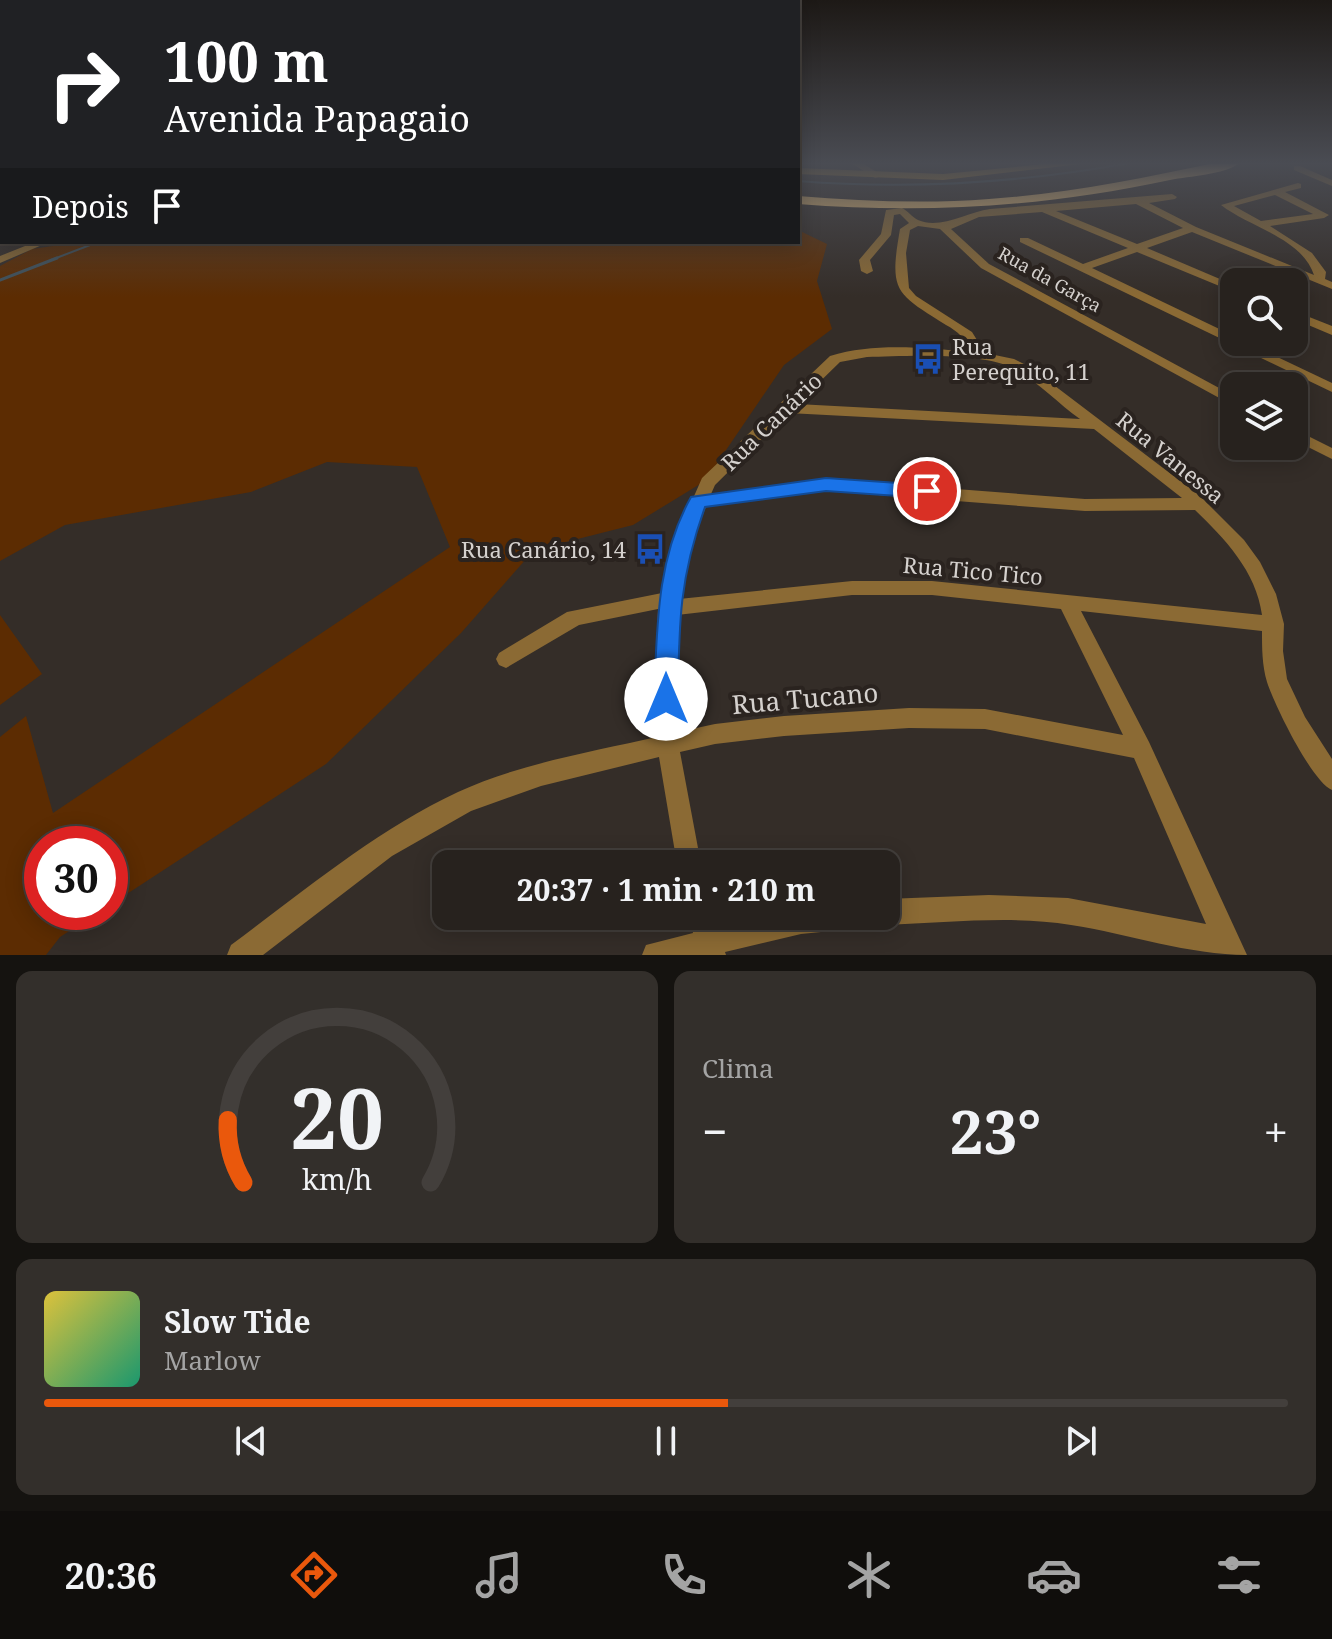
<!DOCTYPE html>
<html lang="pt">
<meta charset="utf-8">
<style>
body{margin:0;font-family:"Noto Serif",serif;background:#332f2b;color:#f1f3f6;height:100vh;display:flex;flex-direction:column;font-size:30px;white-space:nowrap}
*{box-sizing:border-box;margin:0}
p{font-size:26px;color:#a4a4a4}
.icon{flex:none;width:44px;height:44px;fill:none;stroke:currentColor;stroke-width:2;stroke-linecap:round;stroke-linejoin:round}
.map{position:relative;height:955px;overflow:hidden}
.details{display:flex;flex-direction:column;gap:16px;padding:16px;background:#151310;flex:1}
.details>*{flex:none}
.hud{position:absolute;left:0px;top:0px;width:800px;height:244px;box-shadow:0 4px 20px #0003,0 0 0 2px #433f3c;background:#202124;color:#fff;overflow:hidden}
.tools{position:absolute;left:1220px;top:268px;display:grid;gap:16px}
.tools a{display:grid;place-items:center;width:88px;height:88px;border-radius:16px;background:#27221e;box-shadow:0 4px 20px #0003,0 0 0 2px #433f3c;font-size:40px}
.speed{position:absolute;left:24px;top:826px;display:flex;gap:16px;font-size:40px;font-weight:700;text-align:center}
.speed>*{display:grid;place-content:center;width:104px;height:104px;border-radius:50%;background:#27221e;box-shadow:0 4px 20px #0003,0 0 0 2px #433f3c;line-height:1}
.speed .limit{border:12px solid #d22;background:#fff;color:#111}
.pin{position:absolute;display:grid;place-items:center;width:68px;height:68px;color:#fff;margin:-34px;border:4px solid #fff;border-radius:50%;box-shadow:0 2px 8px #0007}
.me{position:absolute;width:88px;margin:-44px;rotate:0deg;stroke-linejoin:round;filter:drop-shadow(0 0 6px #0008)}
.turn{display:flex;align-items:center;gap:28px;height:168px;padding:0 32px;font-size:36px}
.turn .icon{width:104px;height:104px;stroke-width:2.5}
.turn b{display:block;font-size:56px;line-height:68px}
.then{display:flex;align-items:center;height:76px;padding:0 32px;background:#0003;gap:16px;font-size:30px}
.big{font-size:60px;font-weight:700;line-height:1.1}
.details .widget{flex:1;display:flex;flex-direction:column;justify-content:center;gap:12px;min-width:0;padding:0 28px;border-radius:16px;background:#332f2b}
.details .dial{align-items:center;gap:0}
.dial svg{height:208px;overflow:visible;fill:none;stroke:#433f3c;stroke-width:7;stroke-linecap:round;text-anchor:middle}
.dial text{fill:#f1f3f6;stroke:none}
.song{display:flex;align-items:center;gap:24px}
.cover{width:96px;height:96px;border-radius:12px;background:linear-gradient(135deg,hsl(50 70% 55%),hsl(160 70% 35%))}
.played{height:8px;border-radius:4px;background:linear-gradient(90deg,#ea580c 55%,#433f3c 55%)}
.keys{display:flex;justify-content:space-around;direction:ltr}
.heat{display:flex;justify-content:space-between;align-items:center;font-size:44px;direction:ltr}
.details .tiles{flex:1;display:grid;gap:16px;grid-template-columns:1fr 1fr}
.widget:last-child{grid-column:span 2}
.trip{position:absolute;left:432px;top:850px;width:468px;height:80px;border-radius:16px;background:#27221e;box-shadow:0 4px 20px #0003,0 0 0 2px #433f3c;font-weight:700;line-height:80px;text-align:center}
.menu{display:flex;height:128px;justify-content:space-around;align-items:center;background:#100e0c;color:#a4a4a4}
.menu .icon{width:56px;height:56px}
.menu .current{color:#ea580c}
.menu b{font-size:36px;color:#f1f3f6}
.map>svg:first-child{display:block}
</style>
<div class="map">
<svg width="1332" height="955" viewBox="0 0 1332 955">
<rect width="100%" height="100%" fill="#342d28"/>
<!-- green -->
<g fill="#5c2c02">
<polygon points="798,230 827,244 817,281 832,329 784,365 705,481 633,525 534,550 461,633 326,764 110,905 110,844 42,844 42,912 99,912 60,937 46,955 0,955 0,737 26,716 53,813 450,547 417,467 327,462 251,492 65,525 0,561 0,266 32,249 81,242 798,242"/>
<polygon points="0,615 42,674 0,705"/>
</g>
<g fill="none" stroke-linecap="round" stroke-linejoin="round">
<!-- stream-far1 -->
<g stroke="#40525c" stroke-width="2">
<path d="M798 181C910 190 1019 183 1130 163"/>
<polyline points="51,260 98,242"/>
</g>
<!-- stream -->
<polyline stroke="#40525c" stroke-width="3" points="0,280 57,258"/>
<!-- street -->
<g fill="#8b6a34" fill-rule="evenodd">
<polygon points="851,163 862,163 883,176 875,178"/>
<polygon points="1294,166 1300,166 1332,180 1332,186 1294,170"/>
<path d="M1298 183 1301 184V188L1285 192 1329 215 1324 218 1270 226 1312 253 1326 272 1325 279 1332 282V289L1192 232 1147 248 1234 285V292L1137 252 1092 268 1234 336V342H1246L1332 383V392L1020 242V238H1028L1083 264 1128 248 1042 212 979 217 951 229 989 264 1234 396V406L981 268 940 229 918 226 910 230 906 253 909 288 916 296 972 332 985 353 1014 359 1030 367 1200 496 1244 540 1260 562 1276 594 1284 624 1283 651 1287 679 1305 717 1332 759V790C1312 782 1274 704 1267 682 1262 665 1262 648 1262 631L1081 611 1149 742 1247 955C1189 955 1129 934 1071 925 1012 915 945 923 886 925L877 921 875 916H886V899L989 895 1068 898 1206 924 1134 758 985 729 909 728 784 736 715 744 680 752 701 864H677L659 757 541 786 471 811 392 856 263 955H227L231 945C304 891 375 831 458 792 515 765 594 751 657 737L655 675 658 609 579 625 506 668 499 665 496 659 499 653 567 612 662 593 670 551 702 478 830 356C875 342 926 348 971 352 967 339 957 331 946 325 895 293 889 292 900 229L909 223 900 214 894 215 891 235 870 260 873 271 867 274 861 271 859 260 881 234 886 210 902 208C908 211 912 217 918 220 940 230 967 212 990 209L1172 194 1177 197 1175 199 1149 203 1196 227 1314 275C1302 238 1249 227 1221 205ZM1275 195 1313 214 1261 221 1234 206ZM1136 204 1183 228 1137 244 1056 211ZM867 357C903 356 978 352 1010 367 1036 379 1057 403 1080 419L797 404 840 362ZM788 413 1094 429 1182 498 1085 499 826 479 711 494 715 485ZM826 491 1085 511 1195 510C1225 539 1256 571 1262 615L932 581H852L679 599 688 551 706 507ZM852 595H932L1061 609 1123 735 985 709 909 708 784 716 715 724 678 732 675 675 677 615Z"/>
<rect x="0" y="216" width="2" height="7"/>
<polygon points="35,242 49,242 0,263 0,256"/>
<polygon points="1294,311 1332,326 1332,335 1294,319"/>
<polygon points="1294,429 1332,448 1332,459 1294,440"/>
<polygon points="689,916 715,916 718,927 766,916 864,916 860,925 851,929 801,934 725,952 726,955 642,955 646,945 693,933"/>
</g>
<!-- secondary -->
<polygon fill="#bf8b29" fill-rule="evenodd" points="1055,163 1089,163 943,180 798,174 798,168 943,174"/>
<!-- highway -->
<path fill="#f3c475" fill-rule="evenodd" d="M1214 163H1240C1223 175 1190 176 1170 180 1043 207 927 214 798 204V196C861 201 925 204 989 199 1065 194 1139 179 1214 163Z"/>
</g>
<!-- sky -->
<linearGradient id="sky" x2="0" y2="1"><stop stop-color="#1d1916"/><stop offset="0.55" stop-color="#4a4c53"/><stop offset="1" stop-color="#4a4c53" stop-opacity="0"/></linearGradient>
<rect width="1332" height="297" fill="url(#sky)"/>
<!-- route -->
<path fill="#1a73e8" stroke="#114b97" stroke-width="2" d="M826 478 927 485 936 491 927 498 826 491 705 507C679 579 679 624 678 699L675 707 666 710 658 707 654 699C657 630 656 559 691 497Z"/>
<!-- icons -->
<defs>
<symbol id="bus-bare" viewBox="-9 -9 18 18"><path d="M-5-6H5V4H4V6H2V4H-2V6H-4V4H-5ZM-3.5-4V0h7V-4ZM-3.5 1.2v1.5H-2V1.2ZM2 1.2v1.5H3.5V1.2Z" fill="#1a4fb4" stroke="#2a231f" stroke-width="2.5" paint-order="stroke"/></symbol>
</defs>
<g fill-rule="evenodd">
<use href="#bus-bare" x="906" y="337" width="44" height="44"/>
<use href="#bus-bare" x="628" y="527" width="44" height="44"/>
</g>
<g text-anchor="middle" dominant-baseline="central" stroke-width="8" stroke-linejoin="round" paint-order="stroke">
<!-- far-street labels -->
<g font-size="18" fill="#d5d1ce" stroke="#2a231f">
<text transform="translate(1050 279) rotate(29)">Rua da Garça</text>
</g>
<!-- poi labels -->
<g font-size="22" fill="#d5d1ce" stroke="#2a231f" text-anchor="start">
<text x="952" y="346">Rua<tspan x="952" dy="25">Perequito, 11</tspan></text>
<text x="626" y="549" text-anchor="end">Rua Canário, 14</text>
</g>
<!-- street labels -->
<g font-size="22" fill="#d5d1ce" stroke="#2a231f">
<text transform="translate(771 421) rotate(-44)">Rua Canário</text>
<text transform="translate(1171 457) rotate(39)">Rua Vanessa</text>
<text transform="translate(973 570) rotate(5)">Rua Tico Tico</text>
</g>
<!-- near-street labels -->
<g font-size="26" fill="#d5d1ce" stroke="#2a231f">
<text transform="translate(805 698) rotate(-5)">Rua Tucano</text>
</g>
</g>
</svg>
<div class="tools">
<a><svg class="icon" aria-label="search" viewBox="0 0 24 24"><circle cx="10" cy="10" r="6"/><path d="M15 15l6 6"/></svg></a>
<a><svg class="icon" aria-label="layers" viewBox="0 0 24 24"><path d="M12 4l9 5-9 5-9-5zM3 14l9 5 9-5"/></svg></a>
</div>
<div class="speed"><div class="limit">30</div></div>
<div class="pin" style="left:927px;top:491px;background:#d93025"><svg class="icon" aria-label="arrive" viewBox="0 0 24 24"><path d="M6 21V4h12l-3 4 3 4H6"/></svg></div>
<svg class="me" style="left:666px;top:699px" viewBox="-20 -20 40 40"><circle r="19" fill="#fff"/><path d="M0-13L10 11 0 6-10 11z" fill="#1a73e8"/></svg>
<div class="trip">20:37 · 1 min · 210 m</div>
<div class="hud">
<div class="turn"><svg class="icon" aria-label="right" viewBox="0 0 24 24"><path d="M7 20v-9h11M14 6l5 5-5 5"/></svg><div><b>100 m</b>Avenida Papagaio</div></div>
<div class="then">Depois<svg class="icon" aria-label="arrive" viewBox="0 0 24 24"><path d="M6 21V4h12l-3 4 3 4H6"/></svg></div>
</div>
</div>
<section class="details">
<div class="tiles">
<div class="widget dial"><svg viewBox="0 0 100 80">
<path d="M14 69A42 42 0 1 1 86 69"/>
<path d="M14 69A42 42 0 0 1 8 45" stroke="#ea580c"/>
<text x="50" y="56" font-size="32" font-weight="700">20</text>
<text x="50" y="72" font-size="11">km/h</text>
</svg></div>
<div class="widget"><p>Clima</p>
<div class="heat"><a>−</a><b class="big">23°</b><a>+</a></div>
</div>
<div class="widget">
<div class="song"><i class="cover"></i><div><b>Slow Tide</b><p>Marlow</p></div></div>
<div class="played"></div>
<div class="keys"><svg class="icon" aria-label="previous" viewBox="0 0 24 24"><path d="M18 5L8 12l10 7zM5 5v14"/></svg><svg class="icon" aria-label="pause" viewBox="0 0 24 24"><path d="M8 5v14M16 5v14"/></svg><svg class="icon" aria-label="next" viewBox="0 0 24 24"><path d="M6 5l10 7-10 7zM19 5v14"/></svg></div>
</div>
</div>
</section>
<nav class="menu">
<b>20:36</b>
<svg class="icon current" aria-label="directions" viewBox="0 0 24 24"><path d="M12 3l9 9-9 9-9-9zM9 14v-3h6M13 9l2 2-2 2"/></svg>
<svg class="icon" aria-label="music" viewBox="0 0 24 24"><path d="M9 18V5l10-2v13"/><circle cx="6" cy="18" r="3"/><circle cx="16" cy="16" r="3"/></svg>
<svg class="icon" aria-label="phone" viewBox="0 0 24 24"><path d="M5 4h4l2 5-3 2q2 4 5 5l2-3 5 2v4C11 20 4 13 5 4z"/></svg>
<svg class="icon" aria-label="climate" viewBox="0 0 24 24"><path d="M12 3v18M4 7l16 10M4 17L20 7"/></svg>
<svg class="icon" aria-label="car" viewBox="0 0 24 24"><path d="M5 17H2v-5l4-1 3-4h7l3 4 3 1v5h-3M9 17h6M6 11h13"/><circle cx="7" cy="17" r="2"/><circle cx="17" cy="17" r="2"/></svg>
<svg class="icon" aria-label="filters" viewBox="0 0 24 24"><path d="M4 7h16M4 17h16"/><circle cx="9" cy="7" r="2"/><circle cx="15" cy="17" r="2"/></svg>
</nav>
